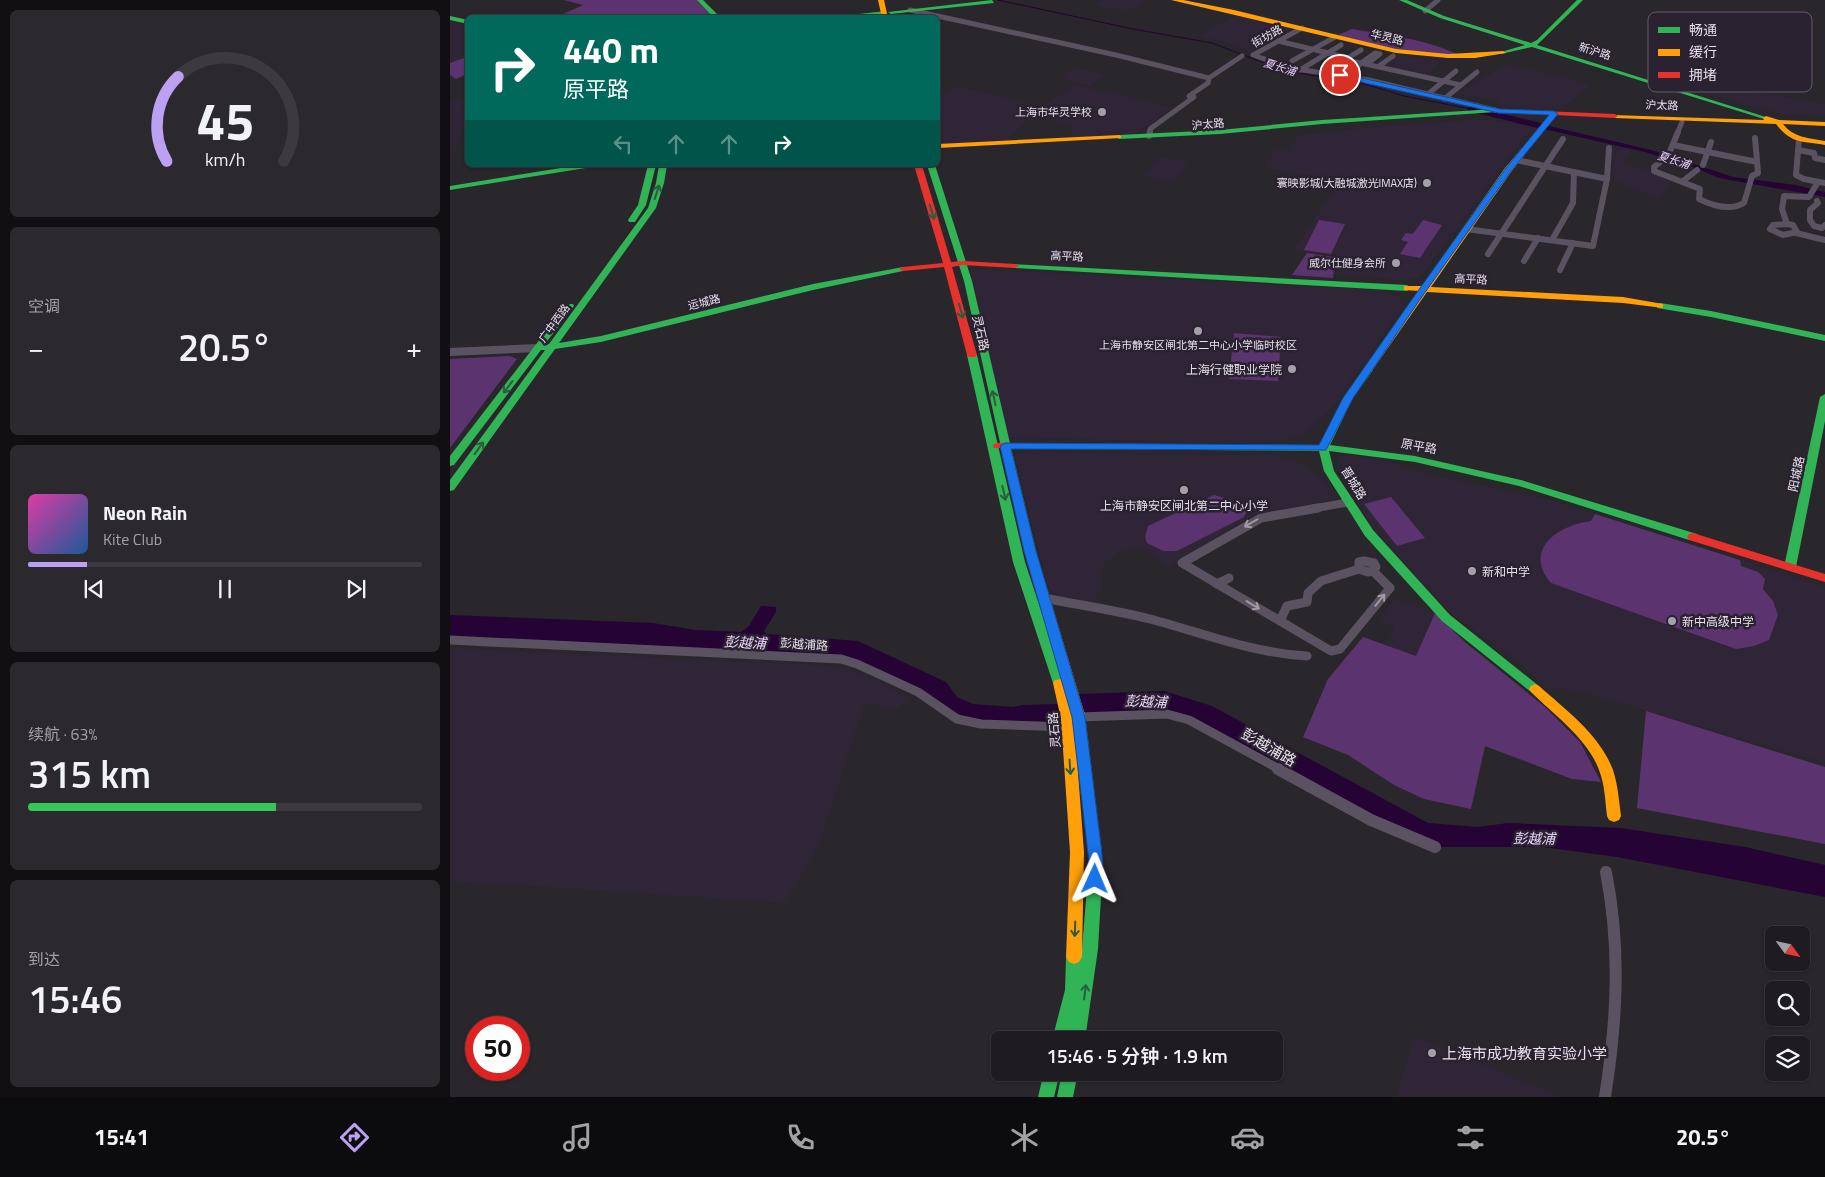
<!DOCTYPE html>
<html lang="zh">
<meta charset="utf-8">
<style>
body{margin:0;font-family:"Titillium Web","Noto Sans SC",sans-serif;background:#2c292e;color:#f1f3f6;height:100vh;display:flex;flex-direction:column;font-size:19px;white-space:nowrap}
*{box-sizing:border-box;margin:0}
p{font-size:16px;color:#a1a1a5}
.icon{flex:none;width:28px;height:28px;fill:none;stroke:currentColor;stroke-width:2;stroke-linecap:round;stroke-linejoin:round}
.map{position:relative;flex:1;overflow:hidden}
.side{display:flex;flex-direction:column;gap:10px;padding:10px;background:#110f12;width:450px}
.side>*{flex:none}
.banner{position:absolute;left:15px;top:15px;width:475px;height:152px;border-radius:8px;box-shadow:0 1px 4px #0004,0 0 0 1px #3c3a3f;background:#00695c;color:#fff;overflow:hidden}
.needle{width:32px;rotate:123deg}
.buttons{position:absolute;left:1315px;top:926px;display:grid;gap:10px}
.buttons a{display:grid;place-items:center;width:45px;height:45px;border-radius:8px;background:#1f1c21;box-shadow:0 1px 4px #0004,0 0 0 1px #3c3a3f;font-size:25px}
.speed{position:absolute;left:15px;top:1016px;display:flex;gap:10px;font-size:25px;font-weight:700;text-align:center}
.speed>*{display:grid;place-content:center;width:65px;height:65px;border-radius:50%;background:#1f1c21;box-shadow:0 1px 4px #0004,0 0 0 1px #3c3a3f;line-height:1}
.speed .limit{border:8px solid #d22;background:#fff;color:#111}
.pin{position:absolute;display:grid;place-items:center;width:42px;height:42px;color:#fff;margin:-21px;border:2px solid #fff;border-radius:50%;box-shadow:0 1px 5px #0007}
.me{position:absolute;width:55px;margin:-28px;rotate:1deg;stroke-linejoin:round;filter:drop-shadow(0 0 4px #0008)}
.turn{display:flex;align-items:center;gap:18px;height:105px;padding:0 15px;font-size:22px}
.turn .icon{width:65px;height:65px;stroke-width:2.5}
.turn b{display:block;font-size:35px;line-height:42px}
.lanes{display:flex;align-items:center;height:48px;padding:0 15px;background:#0003;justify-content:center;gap:25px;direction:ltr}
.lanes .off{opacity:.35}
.big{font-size:38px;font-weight:600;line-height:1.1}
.side .card{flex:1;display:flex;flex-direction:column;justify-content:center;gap:8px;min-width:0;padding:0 18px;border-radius:8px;background:#2c292e}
.side .dial{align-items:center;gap:0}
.dial svg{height:130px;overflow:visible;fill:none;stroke:#3c3a3f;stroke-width:7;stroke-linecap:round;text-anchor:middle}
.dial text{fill:#f1f3f6;stroke:none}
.song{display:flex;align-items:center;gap:15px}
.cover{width:60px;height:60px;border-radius:8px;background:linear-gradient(135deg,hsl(320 70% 55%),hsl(210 70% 35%))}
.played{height:5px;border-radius:2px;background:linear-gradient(90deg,#bca0f2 15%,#3c3a3f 15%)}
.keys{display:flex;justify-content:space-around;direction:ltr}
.heat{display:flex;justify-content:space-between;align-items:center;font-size:28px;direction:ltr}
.charge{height:8px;border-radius:4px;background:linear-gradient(90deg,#34c759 63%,#3c3a3f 0)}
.trip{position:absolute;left:541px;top:1031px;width:292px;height:50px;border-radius:8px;background:#1f1c21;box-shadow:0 1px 4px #0004,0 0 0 1px #3c3a3f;font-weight:600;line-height:50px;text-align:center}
.tab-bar{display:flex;height:80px;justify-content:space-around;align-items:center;background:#0c0b0d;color:#a1a1a5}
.tab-bar .icon{width:35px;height:35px}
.tab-bar .active{color:#bca0f2}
.tab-bar b{font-size:22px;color:#f1f3f6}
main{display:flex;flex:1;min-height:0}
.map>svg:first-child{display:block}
</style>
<main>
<section class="side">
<div class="card dial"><svg viewBox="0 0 100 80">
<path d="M14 69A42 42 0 1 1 86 69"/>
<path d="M14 69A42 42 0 0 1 21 17" stroke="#bca0f2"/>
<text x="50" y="56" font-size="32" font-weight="700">45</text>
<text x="50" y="72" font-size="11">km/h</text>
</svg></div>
<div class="card"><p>空调</p>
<div class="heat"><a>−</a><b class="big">20.5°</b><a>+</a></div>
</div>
<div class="card">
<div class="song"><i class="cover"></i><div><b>Neon Rain</b><p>Kite Club</p></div></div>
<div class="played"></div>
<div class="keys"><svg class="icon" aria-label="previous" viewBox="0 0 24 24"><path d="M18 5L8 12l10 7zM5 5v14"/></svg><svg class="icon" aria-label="pause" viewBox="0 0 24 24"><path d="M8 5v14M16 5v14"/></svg><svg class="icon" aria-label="next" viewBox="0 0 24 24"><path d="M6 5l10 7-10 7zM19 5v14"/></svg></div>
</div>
<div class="card"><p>续航 · 63%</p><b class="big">315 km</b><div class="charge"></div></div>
<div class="card"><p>到达</p><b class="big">15:46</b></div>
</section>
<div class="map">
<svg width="1375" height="1097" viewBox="0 0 1375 1097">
<rect width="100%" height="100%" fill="#29262c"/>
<!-- built -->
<g fill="#302536">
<polygon points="653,0 699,0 680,11 644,5"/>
<polygon points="786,14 843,30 801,52 771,41 749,37"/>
<polygon points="0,22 9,23 18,28 17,57 0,63"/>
<polygon points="949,56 993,60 975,75 934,65"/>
<polygon points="1057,64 1141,85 1111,109 1049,106 1048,101 1007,94"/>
<polygon points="626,68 657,75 640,86 608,78"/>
<polygon points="1247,82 1375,104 1375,115 1332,114 1241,90"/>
<polygon points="627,85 723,108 687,133 620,138 622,125 582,115 557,140 488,144 488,96 507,86 591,106"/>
<polygon points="14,100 11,109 17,112 0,163 0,102"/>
<polygon points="1021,120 1039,120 1082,127 970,278 950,280 885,275 893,257 843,250 892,180 815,168 825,149 839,151 848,135 912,128"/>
<polygon points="1170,148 1182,150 1172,162 1223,179 1210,197 1195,193 1162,180 1164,160"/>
<polygon points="710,157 739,161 725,181 695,176"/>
<polygon points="520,269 933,290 948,297 954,304 884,406 853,435 834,441 780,443 558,437"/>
<polygon points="583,451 668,454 826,455 846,462 871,477 888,499 805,514 718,567 691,548 669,552 656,562 649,575 652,585 641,605 606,597 597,585 565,454"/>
<polygon points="902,455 941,462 960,470 1101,500 1375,587 1375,763 1125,690 1098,689 1059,654 1003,616 922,527 887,471 888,457"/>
<polygon points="944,599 985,613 966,656 935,646 945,627 930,621"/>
<polygon points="0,648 386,666 424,679 461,699 445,710 415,703 369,843 335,903 0,881"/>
<polygon points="964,1036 1111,1097 946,1097"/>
</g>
<!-- green -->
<g fill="#5b346f">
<polygon points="114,0 247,0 264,18 104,18 133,5"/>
<path d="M902 29C934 34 982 40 1010 56L943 51 888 35Z"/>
<polygon points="17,57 17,74 6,79 0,75 0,63"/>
<polygon points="869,220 895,224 881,254 854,250"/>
<polygon points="973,220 992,225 970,258 950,254 958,242 951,240 956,233 963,234"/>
<polygon points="857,253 890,258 884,269 883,278 842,275"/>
<polygon points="784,333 831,337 828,381 779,379"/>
<polygon points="60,356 67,359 0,448 0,359"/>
<polygon points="764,495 790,502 797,511 794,517 727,551 713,551 697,543 695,537 698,526"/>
<polygon points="941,497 975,538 947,546 914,504"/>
<path d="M1145 514 1290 560 1291 566 1308 572 1315 579 1313 589 1323 601 1328 615 1319 640 1304 646 1286 649 1101 583C1072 549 1109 525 1141 521Z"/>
<polygon points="985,613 1016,643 1095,707 1130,742 1151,782 1122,779 1035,746 1021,809 974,799 944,785 898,755 853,737 878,679 913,637 966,656"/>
<polygon points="1196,711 1375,767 1375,844 1187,808"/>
</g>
<!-- water -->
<g fill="#250335">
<polygon points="1063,122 1082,122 1201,150 1283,177 1345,185 1375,192 1375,197 1269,178 1246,168 1195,152"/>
<polygon points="311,606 326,607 326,612 314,631 317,634 408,641 496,682 507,697 523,704 563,707 572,705 607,704 630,694 714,691 762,706 978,823 1028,827 1058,823 1171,828 1295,847 1375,865 1375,897 1167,857 1093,847 985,847 717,714 609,717 595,724 518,720 473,691 407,660 0,636 0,615 203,623 245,630 291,632 299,626"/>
</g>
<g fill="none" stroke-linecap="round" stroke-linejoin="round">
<!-- stream -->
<polyline stroke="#250335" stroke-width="1" points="548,0 683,29 762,43 835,71 911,83 954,96 1021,109"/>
<!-- river -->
<polygon fill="#250335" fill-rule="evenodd" points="1021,106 1095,124 1097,126 1092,129 1018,111 1017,109"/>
<!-- street-far4 -->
<g stroke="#5b5261" stroke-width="5">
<polyline points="460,10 666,55 759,78 758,83 739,96 744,97 700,129 699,134"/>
<polyline points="975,11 988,0"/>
<polyline points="852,28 803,55 840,68 919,80 1049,111"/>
<polyline points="828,41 895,57 897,60 1011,85"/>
<polyline points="842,61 885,37"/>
<polyline points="929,66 943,56"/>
<polyline points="850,70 891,45"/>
<polyline points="878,70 911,50"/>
<polyline points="900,77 911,63 925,53 930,54 917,64"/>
<polyline points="759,78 792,56"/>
<polyline points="978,94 1006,71"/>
<polyline points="994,99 1027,72"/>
<polyline points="1227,134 1232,122"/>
</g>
<!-- street-far3 -->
<g stroke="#5b5261" stroke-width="6">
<path d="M1228 132 1218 156 1204 167V171L1250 189 1249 199C1263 206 1280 211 1294 203L1302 176 1308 173 1305 138"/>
<polyline points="699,136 700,132"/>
<polyline points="1349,139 1346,175 1354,179 1375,183"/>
<polyline points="1223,145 1307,162"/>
<polyline points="1348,150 1364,153 1365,158 1375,160"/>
<polyline points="1253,165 1261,142"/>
<polyline points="1157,179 1159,148"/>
<polyline points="1233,181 1247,170"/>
<polyline points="1367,201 1368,203 1360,210 1360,220 1364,226 1372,228 1375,225"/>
<polygon points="1337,224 1343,225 1347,232 1333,235 1320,229 1323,225"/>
<polyline points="1337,224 1332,209 1334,196 1359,197 1368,182"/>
<polyline points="1016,229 1143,246 1157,179 1066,160"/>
<polyline points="1346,233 1375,240"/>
<polyline points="1102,240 1123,203 1124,172"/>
<polyline points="1038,254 1113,139"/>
<polyline points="1074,261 1088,238"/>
<polyline points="1110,270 1123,243"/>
</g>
<!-- street-far2 -->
<g stroke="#5b5261" stroke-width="8">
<polyline points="0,352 87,348"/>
<polyline points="861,509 900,502"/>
</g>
<!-- street-far1 -->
<g stroke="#5b5261" stroke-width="9">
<polyline points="868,508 811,518 732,563 881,651 890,649 940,588 923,571"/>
<polygon points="914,561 924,563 926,567 923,571 918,572 909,569 909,562"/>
<polyline points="767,584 779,578"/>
<path d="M594 598C629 605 665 610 700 619 753 633 802 653 857 656"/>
<polyline points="830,621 837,606 857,602 858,593 871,581 909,569"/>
<polyline points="0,640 391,659 407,664 468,692 507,719 531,724 618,727 623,725"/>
<polyline points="629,717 717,714 739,720 831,770"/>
</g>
<!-- street -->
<g stroke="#5b5261" stroke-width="12">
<polyline points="828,769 921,820 985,847"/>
<path d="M1155 1097C1167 1020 1171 949 1156 872"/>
</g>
<!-- fast -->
<g fill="#30b455" fill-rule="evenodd">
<polygon points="247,0 253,0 271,18 264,18"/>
<polygon points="542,0 544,3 441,14 438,12"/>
<polygon points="949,0 957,0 994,16 1081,43 1087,40 1127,0 1133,0 1087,45 1319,118 1314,119 1082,47 1051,54 1051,52 1075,45 990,18"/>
<polygon points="436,11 434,14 397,18 372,18"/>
<polygon points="0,16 18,20 18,24 0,20"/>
<polygon points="1044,109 1046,110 1046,112 872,124 770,134 669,139 666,137 669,135 770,130 872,120"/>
<polygon points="129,165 146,165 142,167 0,190 0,186"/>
<polygon points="198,165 206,165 196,205 185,222 179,222 178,220 188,205"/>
<polygon points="209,165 217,165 214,183 206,208 109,343 151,336 363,284 453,267 457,269 453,271 363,290 151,342 105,349 4,490 0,491 0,480 95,350 91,350 4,465 0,466 0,456 117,304 123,304 124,306 95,344 99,344 198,208 206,183"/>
<polygon points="477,165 485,165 522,281 563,456 562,458 554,458 553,456 514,281"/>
<polygon points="562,264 957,285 961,288 957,291 565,268 562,268"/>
<polygon points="1210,303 1261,311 1375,335 1375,341 1261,317 1207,308 1207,304"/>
<polygon points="522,352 527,355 575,562 615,683 613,686 609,688 605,686 603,683 563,562 517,355"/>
<polygon points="918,367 923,370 903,398 880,445 965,456 1071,480 1247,534 1249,537 1247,540 1239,540 1069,486 965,462 879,451 884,471 923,530 1000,615 1089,686 1091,689 1089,692 1085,694 1081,692 992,621 915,536 874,471 869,451 746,450 741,447 746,444 870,445 893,398 915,368"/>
<polygon points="1375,394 1375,421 1346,567 1340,571 1334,567 1370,397"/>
<polygon points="629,710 634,711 635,715 653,862 648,949 635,1040 619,1040 620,1034 618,1040 602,1040 615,990 616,957 619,952 624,950 629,952 631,956 632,949 639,862 623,715 624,711"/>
<polygon points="594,1072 610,1072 604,1097 588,1097"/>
<polygon points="612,1072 628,1072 623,1097 607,1097"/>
</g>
<!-- slow -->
<g fill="#ff9f0a" fill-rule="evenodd">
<polygon points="428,0 434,0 438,18 432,18"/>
<polygon points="721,0 733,0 784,10 946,49 998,54 1053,51 1056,53 1025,58 998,58 946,53"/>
<polygon points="1104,112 1106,113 1106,115 1061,172 981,287 1173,297 1213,304 1213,308 1173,303 977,292 921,372 915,372 913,370 969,291 954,290 954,286 972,286 1055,168 1102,113"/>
<path d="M1163 115 1314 120 1313 118 1316 116 1329 120 1375 122V126L1333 124C1344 138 1359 138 1375 141V145C1352 141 1341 144 1326 124L1165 118 1162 116Z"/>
<polygon points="669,135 671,136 671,138 488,148 488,144"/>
<polygon points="558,453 563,456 586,551 635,715 634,719 629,720 624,719 634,852 632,957 629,962 624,964 619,962 616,957 620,852 611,719 603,683 605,680 612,679 574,551 553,456"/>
<path d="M1085 684 1089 686C1116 710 1150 735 1163 770 1168 785 1169 801 1171 816L1169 820 1164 822 1159 820 1157 816C1155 801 1155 785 1149 770 1138 739 1104 715 1081 692L1079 689 1081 686Z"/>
</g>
<!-- jam -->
<g fill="#e5322d" fill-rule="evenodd">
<polygon points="1044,109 1165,114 1168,116 1165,118 1042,112 1042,110"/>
<polygon points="464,165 472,165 501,262 513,261 565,264 569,266 565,268 513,265 502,267 527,355 525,357 519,357 517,355 494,267 453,271 449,269 453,267 493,263"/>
<polygon points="548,443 746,444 751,447 746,450 544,448 543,446 544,444"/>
<polygon points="1243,533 1375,574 1375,582 1239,540 1237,537 1239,534"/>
</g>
</g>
<!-- one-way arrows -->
<defs><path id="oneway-shaft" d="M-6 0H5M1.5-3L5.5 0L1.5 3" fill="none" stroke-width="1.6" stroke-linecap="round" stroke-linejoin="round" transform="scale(1.25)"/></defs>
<g stroke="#2c5c3f">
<use href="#oneway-shaft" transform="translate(207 192) rotate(-72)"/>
<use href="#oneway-shaft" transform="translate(482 212) rotate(73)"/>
<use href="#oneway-shaft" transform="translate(511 311) rotate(74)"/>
<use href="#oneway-shaft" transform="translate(58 387) rotate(127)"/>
<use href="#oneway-shaft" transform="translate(544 398) rotate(-102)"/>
<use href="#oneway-shaft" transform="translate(29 448) rotate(-54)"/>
<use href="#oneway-shaft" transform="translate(554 493) rotate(77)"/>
<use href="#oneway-shaft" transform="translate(620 767) rotate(86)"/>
<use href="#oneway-shaft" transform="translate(625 929) rotate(92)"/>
<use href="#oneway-shaft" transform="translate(635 992) rotate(-83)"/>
</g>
<g stroke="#a19aa6">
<use href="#oneway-shaft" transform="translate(801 523) rotate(150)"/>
<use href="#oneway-shaft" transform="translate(930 600) rotate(-51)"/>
<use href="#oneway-shaft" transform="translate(803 605) rotate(31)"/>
</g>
<!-- route -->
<polygon fill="#1a73e8" stroke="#114b97" points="890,73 1049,109 1104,111 1108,114 1061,171 969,301 903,398 876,450 561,449 586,551 635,717 653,862 650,884 645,886 639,884 637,879 639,862 622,717 574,551 550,446 555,443 869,445 893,398 963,298 1056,168 1099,115 1049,113 888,77 888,74"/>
<!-- markers -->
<g fill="#a4a0a8" stroke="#2a2230" stroke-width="2">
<circle cx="652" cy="112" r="5"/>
<circle cx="977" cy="183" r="5"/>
<circle cx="946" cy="263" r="5"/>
<circle cx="748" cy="331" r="5"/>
<circle cx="842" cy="369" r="5"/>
<circle cx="734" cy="490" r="5"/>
<circle cx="1022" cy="571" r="5"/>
<circle cx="1222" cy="621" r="5"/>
<circle cx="982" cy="1053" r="5"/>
</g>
<g text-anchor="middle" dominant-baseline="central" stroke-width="5" stroke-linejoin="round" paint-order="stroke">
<!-- far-street labels -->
<g font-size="11" fill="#e7e1eb" stroke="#2a2230">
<text transform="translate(817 36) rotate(-29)">街坊路</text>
<text transform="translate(937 37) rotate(13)">华灵路</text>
<text transform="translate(1145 51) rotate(17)">新沪路</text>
<text transform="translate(1212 105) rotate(2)">沪太路</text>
<text transform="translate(758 124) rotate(-5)">沪太路</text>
<text transform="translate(617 256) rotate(3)">高平路</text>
<text transform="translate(1021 279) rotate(3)">高平路</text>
<text transform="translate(254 302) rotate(-14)">运城路</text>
<text transform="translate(104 323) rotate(-54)">广中西路</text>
</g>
<!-- far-water labels -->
<g font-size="11" font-style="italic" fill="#ecd2fc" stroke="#2a2230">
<text transform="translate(830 67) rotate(17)">夏长浦</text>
<text transform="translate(1224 160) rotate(18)">夏长浦</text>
</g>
<!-- far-poi labels -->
<g font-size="11" fill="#e7e1eb" stroke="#2a2230" text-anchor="end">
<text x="642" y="112">上海市华灵学校</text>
<text x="967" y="183">寰映影城(大融城激光IMAX店)</text>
<text x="936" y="263">威尔仕健身会所</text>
<text x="748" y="345" text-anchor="middle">上海市静安区闸北第二中心小学临时校区</text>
</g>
<!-- street labels -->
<g font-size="12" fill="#e7e1eb" stroke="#2a2230">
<text transform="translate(531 333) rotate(77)">灵石路</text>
<text transform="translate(969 446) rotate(10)">原平路</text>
<text transform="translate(1346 474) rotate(-78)">阳城路</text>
<text transform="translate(904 483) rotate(58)">晋城路</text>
<text transform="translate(354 644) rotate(4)">彭越浦路</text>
<text transform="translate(604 730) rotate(-95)">灵石路</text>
</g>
<!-- poi labels -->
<g font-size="12" fill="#e7e1eb" stroke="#2a2230" text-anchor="start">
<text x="832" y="369" text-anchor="end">上海行健职业学院</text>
<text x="734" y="505" text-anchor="middle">上海市静安区闸北第二中心小学</text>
<text x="1032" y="571">新和中学</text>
<text x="1232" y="621">新中高级中学</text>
</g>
<!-- water labels -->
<g font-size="14" font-style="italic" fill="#ecd2fc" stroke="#2a2230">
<text transform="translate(295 642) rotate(3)">彭越浦</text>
<text transform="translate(696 701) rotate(2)">彭越浦</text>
<text transform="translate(1084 838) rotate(1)">彭越浦</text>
</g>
<!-- near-street labels -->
<g font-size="15" fill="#e7e1eb" stroke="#2a2230">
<text transform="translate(819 747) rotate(30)">彭越浦路</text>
</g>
<!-- near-poi labels -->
<g font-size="15" fill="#e7e1eb" stroke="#2a2230" text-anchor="start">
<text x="992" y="1053">上海市成功教育实验小学</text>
</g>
</g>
<!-- legend -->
<rect x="1198" y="12" width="164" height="80" rx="8" fill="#2a2230" stroke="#635b68" stroke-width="1"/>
<rect x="1208" y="27" width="22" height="6" fill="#30b455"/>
<rect x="1208" y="49" width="22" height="7" fill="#ff9f0a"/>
<rect x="1208" y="72" width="22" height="6" fill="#e5322d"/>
<g font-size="14" fill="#e7e1eb">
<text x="1239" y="35">畅通</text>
<text x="1239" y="57">缓行</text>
<text x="1239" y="80">拥堵</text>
</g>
</svg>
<div class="buttons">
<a><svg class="needle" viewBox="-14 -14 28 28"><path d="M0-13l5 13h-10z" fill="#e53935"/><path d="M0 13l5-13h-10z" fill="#a1a1a5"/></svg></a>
<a><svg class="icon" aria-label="search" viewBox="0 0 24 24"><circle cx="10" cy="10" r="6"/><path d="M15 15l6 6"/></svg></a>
<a><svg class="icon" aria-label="layers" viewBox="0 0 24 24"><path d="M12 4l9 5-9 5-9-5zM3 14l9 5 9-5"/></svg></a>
</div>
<div class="speed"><div class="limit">50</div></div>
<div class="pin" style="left:890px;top:75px;background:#d93025"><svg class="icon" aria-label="arrive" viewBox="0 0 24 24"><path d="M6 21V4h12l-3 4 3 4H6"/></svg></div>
<svg class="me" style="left:645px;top:879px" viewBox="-20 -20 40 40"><path d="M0-17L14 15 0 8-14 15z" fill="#1a73e8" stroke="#fff" stroke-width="4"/></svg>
<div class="trip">15:46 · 5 分钟 · 1.9 km</div>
<div class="banner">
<div class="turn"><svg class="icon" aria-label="right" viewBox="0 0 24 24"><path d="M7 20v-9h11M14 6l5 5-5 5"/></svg><div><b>440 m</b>原平路</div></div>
<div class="lanes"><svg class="icon off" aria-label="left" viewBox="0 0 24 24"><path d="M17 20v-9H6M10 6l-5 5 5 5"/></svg><svg class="icon off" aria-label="ahead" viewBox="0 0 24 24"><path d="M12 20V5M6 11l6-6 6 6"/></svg><svg class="icon off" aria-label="ahead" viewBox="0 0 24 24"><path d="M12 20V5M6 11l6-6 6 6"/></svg><svg class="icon" aria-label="right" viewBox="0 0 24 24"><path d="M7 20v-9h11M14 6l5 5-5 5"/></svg></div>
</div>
</div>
</main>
<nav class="tab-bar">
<b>15:41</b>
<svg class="icon active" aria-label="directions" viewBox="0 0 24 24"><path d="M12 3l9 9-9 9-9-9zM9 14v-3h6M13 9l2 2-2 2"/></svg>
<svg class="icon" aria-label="music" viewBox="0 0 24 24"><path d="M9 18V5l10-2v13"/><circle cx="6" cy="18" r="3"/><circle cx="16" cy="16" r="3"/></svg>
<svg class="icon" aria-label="phone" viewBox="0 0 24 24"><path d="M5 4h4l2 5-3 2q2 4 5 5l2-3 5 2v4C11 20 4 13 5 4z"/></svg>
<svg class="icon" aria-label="climate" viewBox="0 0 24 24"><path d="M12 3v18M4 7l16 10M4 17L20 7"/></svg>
<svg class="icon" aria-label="car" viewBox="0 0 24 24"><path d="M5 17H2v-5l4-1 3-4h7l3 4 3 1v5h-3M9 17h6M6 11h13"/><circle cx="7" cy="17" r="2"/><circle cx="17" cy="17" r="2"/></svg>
<svg class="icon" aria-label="filters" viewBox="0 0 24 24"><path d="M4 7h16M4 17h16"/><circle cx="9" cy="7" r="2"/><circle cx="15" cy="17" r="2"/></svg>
<b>20.5°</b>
</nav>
